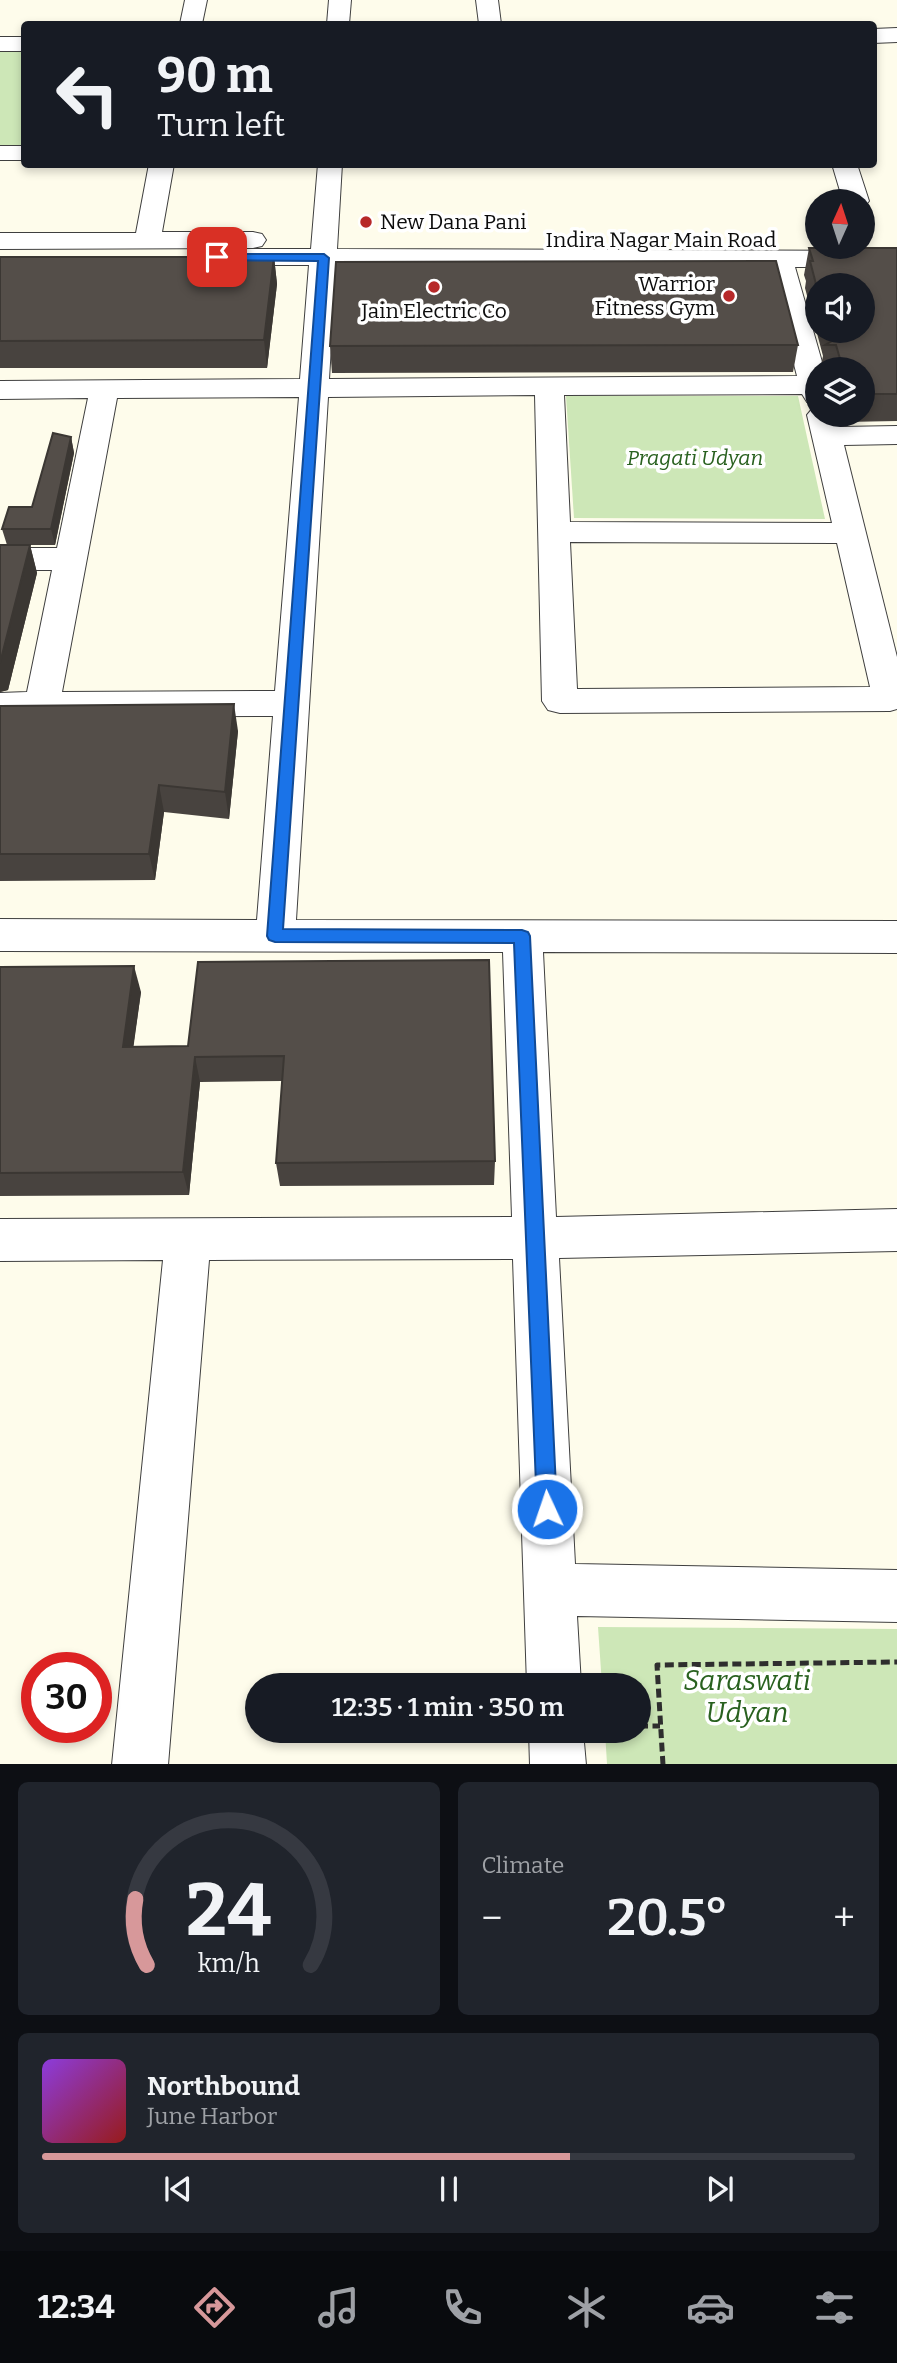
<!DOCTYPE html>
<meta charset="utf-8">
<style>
body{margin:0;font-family:Bitter,serif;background:#20242c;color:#f1f3f6;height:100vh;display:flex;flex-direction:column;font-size:26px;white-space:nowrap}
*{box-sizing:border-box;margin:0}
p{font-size:23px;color:#9ea1a6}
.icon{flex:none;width:38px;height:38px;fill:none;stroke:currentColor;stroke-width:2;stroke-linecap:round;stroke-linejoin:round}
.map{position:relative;height:1764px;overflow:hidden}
.drawer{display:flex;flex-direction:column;gap:18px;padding:18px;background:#0d0f14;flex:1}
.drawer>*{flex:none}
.guide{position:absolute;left:21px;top:21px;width:856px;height:147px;border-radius:7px;box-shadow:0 4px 10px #0003;background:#171b24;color:#f1f3f6;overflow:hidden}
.needle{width:46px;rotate:3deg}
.controls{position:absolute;left:805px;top:189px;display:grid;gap:14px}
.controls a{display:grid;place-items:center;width:70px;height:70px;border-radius:50%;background:#171b24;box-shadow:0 4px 10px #0003;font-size:35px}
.speed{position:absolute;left:21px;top:1652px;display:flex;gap:14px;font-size:35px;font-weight:700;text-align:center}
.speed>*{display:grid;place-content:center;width:91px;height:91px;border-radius:50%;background:#171b24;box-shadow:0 4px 10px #0003;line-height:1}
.speed .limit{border:10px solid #d22;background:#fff;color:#111}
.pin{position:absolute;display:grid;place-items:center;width:60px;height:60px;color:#fff;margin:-30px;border-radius:14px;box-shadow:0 4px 10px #0006}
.me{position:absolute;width:77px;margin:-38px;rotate:357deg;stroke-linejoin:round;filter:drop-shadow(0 0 5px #0008)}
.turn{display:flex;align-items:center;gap:24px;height:147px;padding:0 21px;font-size:32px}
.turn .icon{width:91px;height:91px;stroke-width:2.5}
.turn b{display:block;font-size:49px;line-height:60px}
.big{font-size:52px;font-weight:600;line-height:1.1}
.drawer .tile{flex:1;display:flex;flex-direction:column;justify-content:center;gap:10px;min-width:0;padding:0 24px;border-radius:10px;background:#20242c}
.drawer .dial{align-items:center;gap:0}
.dial svg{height:182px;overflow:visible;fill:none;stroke:#363941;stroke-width:7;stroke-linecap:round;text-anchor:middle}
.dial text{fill:#f1f3f6;stroke:none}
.song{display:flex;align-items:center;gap:21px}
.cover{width:84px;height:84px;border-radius:10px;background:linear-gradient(135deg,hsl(270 70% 55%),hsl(0 70% 35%))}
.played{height:7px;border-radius:4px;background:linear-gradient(90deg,#d7989a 65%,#363941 65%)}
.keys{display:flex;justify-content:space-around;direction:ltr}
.heat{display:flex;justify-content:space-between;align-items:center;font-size:38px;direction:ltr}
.drawer .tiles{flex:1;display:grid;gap:18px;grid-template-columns:1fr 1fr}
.tile:last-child{grid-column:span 2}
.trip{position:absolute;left:245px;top:1673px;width:406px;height:70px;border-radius:35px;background:#171b24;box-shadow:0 4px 10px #0003;font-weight:600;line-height:70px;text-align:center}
.dock{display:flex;height:112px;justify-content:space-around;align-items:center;background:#090b0e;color:#9ea1a6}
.dock .icon{width:49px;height:49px}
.dock .on{color:#d7989a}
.dock b{font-size:32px;color:#f1f3f6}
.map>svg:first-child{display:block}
</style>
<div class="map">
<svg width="897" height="1765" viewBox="0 0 897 1765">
<rect width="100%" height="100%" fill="#fefceb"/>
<!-- green -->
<g fill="#cde7b7">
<rect x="0" y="52" width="24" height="93"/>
<polygon points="566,396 798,396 825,519 574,518"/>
<polygon points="598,1627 897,1629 897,1764 607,1764 605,1731 639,1731 639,1685 602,1685"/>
</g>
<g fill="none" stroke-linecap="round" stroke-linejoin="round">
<defs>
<g id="minor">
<polygon points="185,0 207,0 202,24 180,24"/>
<polygon points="329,0 351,0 349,24 327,24"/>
<polygon points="476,0 498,0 501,24 479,24"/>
<polygon points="897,28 897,42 873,43 873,29"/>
<rect x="0" y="37" width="24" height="14"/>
<rect x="0" y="146" width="24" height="14"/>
<polygon points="149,164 174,164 162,232 253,232 262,234 266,240 262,246 253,248 0,249 0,233 136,233"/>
<path d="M318 164H342L337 249 897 251V267H795L824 369H817V405L807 402 802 394 564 395 570 522 832 523 807 415 812 409 817 407V415H837L840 427 897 426V444L844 445 897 657V709L890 711 560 713 548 710 542 701 535 395 328 397 296 920 897 921V953L543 952 556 1217 897 1209V1251L559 1258 575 1564 897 1570V1622L577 1616 581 1685H527L513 1259 209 1260 168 1765H112L163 1260 0 1261V1219L512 1217 503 952 0 951V919L257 920 273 716 0 717V693L27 692 52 570H0V548H57L88 398 0 399V381L300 379 309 265H224L215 263 211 257 215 251 224 249H311ZM336 265 769 267 797 376 329 379ZM299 397 275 691 62 692 117 398ZM570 542 837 543 870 687 577 689Z"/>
<polygon points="832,164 857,164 869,201 865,206 863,207 863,201 843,201"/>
<polygon points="529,1731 583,1731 586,1765 530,1765"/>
</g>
</defs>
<!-- minor casing -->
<use href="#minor" stroke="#3f3f3f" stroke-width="2"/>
<!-- path -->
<g stroke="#2e2e2e" stroke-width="5" stroke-dasharray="9 4.5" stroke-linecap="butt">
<polyline points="639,1726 660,1726"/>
<polyline points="663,1765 657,1665 897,1662"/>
</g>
<!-- minor -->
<use href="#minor" fill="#fff" fill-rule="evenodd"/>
</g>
<!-- wall -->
<g fill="#48433f" fill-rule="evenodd">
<path d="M809 248H897V421L844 422 842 415H863V369H820L823 356 805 288 806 281 804 275ZM817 285 863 331H817Z"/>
<polygon points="0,257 274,257 277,284 267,368 0,368"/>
<polygon points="798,345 793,372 332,373 330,346"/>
<polygon points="71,437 74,453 55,545 30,545 37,573 8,690 0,692 0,545 7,545 2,529 32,507"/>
<polygon points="0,706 238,731 229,819 164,812 155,880 0,881"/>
<polygon points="489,960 495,1161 494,1185 280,1186 276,1163 282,1081 200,1082 189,1195 0,1196 0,967 141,992 133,1047 188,1046"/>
</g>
<!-- shaded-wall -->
<g fill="#3b3733">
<polygon points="274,257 277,284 267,368 264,340"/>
<polygon points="71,437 74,453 55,545 51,529"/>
<polygon points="30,545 37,573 8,690 0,692 0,663"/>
<polygon points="234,704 238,731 229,819 225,792"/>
<polygon points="159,785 164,812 155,880 149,854"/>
<polygon points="134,966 141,992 130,1072 123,1047"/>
<polygon points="195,1057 200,1082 189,1195 183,1172"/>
</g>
<!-- building -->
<g fill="#544e49" stroke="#3b3733" stroke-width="2">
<polygon points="809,248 897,248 897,394 863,394 863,369 843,369 836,345 825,345 832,341 829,331 863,331 863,285 817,285 817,288 810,261 813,261"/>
<polygon points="0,257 274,257 264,340 0,341"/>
<polygon points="776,261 798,345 330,346 336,262"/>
<polygon points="53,433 71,437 51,529 2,529 9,507 32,507"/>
<polygon points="0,545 30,545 0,663"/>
<polygon points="234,704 225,792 159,785 149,854 0,854 0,706"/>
<polygon points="489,960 495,1161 276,1163 284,1056 195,1057 183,1172 0,1173 0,967 134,966 123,1047 188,1046 198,962"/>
</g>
<!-- route -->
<polygon fill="#1a73e8" stroke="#114b97" stroke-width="2" points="217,254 324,254 329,258 283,929 522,930 528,932 530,936 557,1509 554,1516 547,1519 540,1516 537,1509 514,943 275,942 269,940 267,936 318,261 213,260 212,257"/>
<!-- markers -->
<g fill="#b72929" stroke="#fff" stroke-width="2.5">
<circle cx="366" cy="222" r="7"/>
<circle cx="434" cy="287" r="7"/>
<circle cx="729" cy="296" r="7"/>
</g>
<g text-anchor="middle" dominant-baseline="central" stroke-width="7" stroke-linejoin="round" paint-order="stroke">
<!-- far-poi labels -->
<g font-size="21" fill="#0c0c0c" stroke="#fff" text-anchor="start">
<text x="380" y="222">New Dana Pani</text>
<text x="715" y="284" text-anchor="end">Warrior<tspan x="715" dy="24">Fitness Gym</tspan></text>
<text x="434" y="311" text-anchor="middle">Jain Electric Co</text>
</g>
<!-- far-street labels -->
<g font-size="21" fill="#0c0c0c" stroke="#fff">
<text x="661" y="240">Indira Nagar Main Road</text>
</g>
<!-- far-park labels -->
<g font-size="21" font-style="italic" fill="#29611f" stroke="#fff">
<text x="695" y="458">Pragati Udyan</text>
</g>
<!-- near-park labels -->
<g font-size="28" font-style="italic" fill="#29611f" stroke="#fff">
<text x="747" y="1680">Saraswati<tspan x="747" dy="32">Udyan</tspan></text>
</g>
</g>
</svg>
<div class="controls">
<a><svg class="needle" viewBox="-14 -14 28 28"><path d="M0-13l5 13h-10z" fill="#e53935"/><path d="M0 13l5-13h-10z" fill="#9ea1a6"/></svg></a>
<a><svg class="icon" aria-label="sound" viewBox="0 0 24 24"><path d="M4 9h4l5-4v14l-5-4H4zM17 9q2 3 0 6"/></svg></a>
<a><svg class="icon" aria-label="layers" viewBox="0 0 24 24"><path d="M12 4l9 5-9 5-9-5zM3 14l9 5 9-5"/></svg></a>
</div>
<div class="speed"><div class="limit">30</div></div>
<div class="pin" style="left:217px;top:257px;background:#d93025"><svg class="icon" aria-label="arrive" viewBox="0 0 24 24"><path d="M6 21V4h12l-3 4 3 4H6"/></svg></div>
<svg class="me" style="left:547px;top:1509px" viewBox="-20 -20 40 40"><circle r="17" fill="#1a73e8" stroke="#fff" stroke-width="3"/><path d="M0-11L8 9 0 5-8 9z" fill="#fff"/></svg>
<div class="trip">12:35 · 1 min · 350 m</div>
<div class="guide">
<div class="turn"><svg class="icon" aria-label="left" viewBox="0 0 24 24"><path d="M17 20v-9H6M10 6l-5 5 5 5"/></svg><div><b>90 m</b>Turn left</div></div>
</div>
</div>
<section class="drawer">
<div class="tiles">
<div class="tile dial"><svg viewBox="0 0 100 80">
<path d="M14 69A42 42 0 1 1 86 69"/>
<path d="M14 69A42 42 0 0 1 9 40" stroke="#d7989a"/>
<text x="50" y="56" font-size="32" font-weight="700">24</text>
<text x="50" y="72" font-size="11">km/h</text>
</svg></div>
<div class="tile"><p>Climate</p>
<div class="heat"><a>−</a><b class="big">20.5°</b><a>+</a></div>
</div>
<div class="tile">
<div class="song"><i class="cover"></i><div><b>Northbound</b><p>June Harbor</p></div></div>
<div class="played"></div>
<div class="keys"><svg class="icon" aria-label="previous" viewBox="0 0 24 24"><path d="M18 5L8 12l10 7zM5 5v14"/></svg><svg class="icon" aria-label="pause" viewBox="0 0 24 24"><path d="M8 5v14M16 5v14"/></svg><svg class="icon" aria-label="next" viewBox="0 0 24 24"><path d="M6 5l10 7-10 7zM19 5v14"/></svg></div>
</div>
</div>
</section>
<nav class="dock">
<b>12:34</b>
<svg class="icon on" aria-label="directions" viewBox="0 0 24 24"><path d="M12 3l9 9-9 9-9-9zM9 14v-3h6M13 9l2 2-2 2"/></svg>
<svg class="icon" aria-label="music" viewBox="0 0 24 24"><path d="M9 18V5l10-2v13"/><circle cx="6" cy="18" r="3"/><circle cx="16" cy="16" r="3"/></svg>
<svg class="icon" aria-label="phone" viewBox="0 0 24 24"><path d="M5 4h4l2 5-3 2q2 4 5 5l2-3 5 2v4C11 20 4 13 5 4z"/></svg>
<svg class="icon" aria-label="climate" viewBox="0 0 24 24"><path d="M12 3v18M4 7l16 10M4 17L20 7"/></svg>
<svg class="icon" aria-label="car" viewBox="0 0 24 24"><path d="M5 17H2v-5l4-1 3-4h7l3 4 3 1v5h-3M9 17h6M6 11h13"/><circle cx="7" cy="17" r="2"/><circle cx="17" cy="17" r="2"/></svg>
<svg class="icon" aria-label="filters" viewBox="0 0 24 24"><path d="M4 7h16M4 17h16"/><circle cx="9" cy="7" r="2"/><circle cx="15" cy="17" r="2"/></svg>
</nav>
